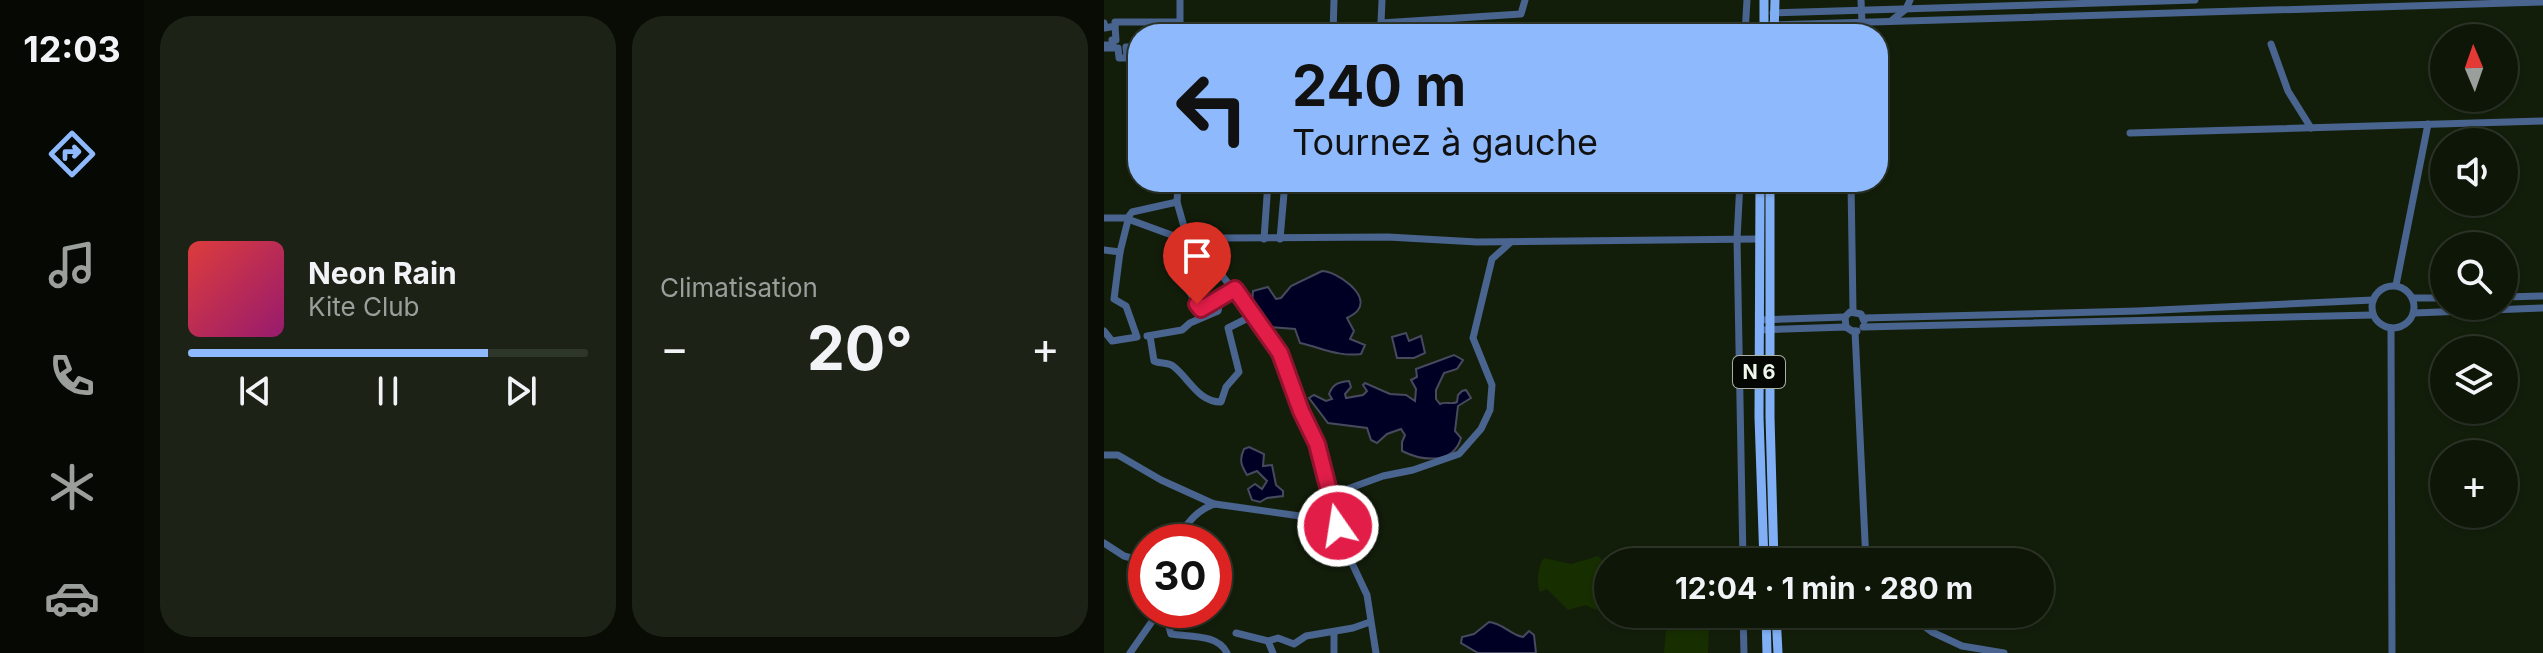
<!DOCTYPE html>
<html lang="fr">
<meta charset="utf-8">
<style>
body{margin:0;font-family:Inter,sans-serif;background:#1c2316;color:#f1f3f6;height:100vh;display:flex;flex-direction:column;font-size:30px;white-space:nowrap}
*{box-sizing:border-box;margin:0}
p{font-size:26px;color:#9b9f9c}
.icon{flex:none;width:44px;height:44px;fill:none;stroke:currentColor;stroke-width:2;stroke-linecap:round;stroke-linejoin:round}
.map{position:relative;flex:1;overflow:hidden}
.sheet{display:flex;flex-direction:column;gap:16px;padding:16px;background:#080c04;width:960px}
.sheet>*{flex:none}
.guide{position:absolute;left:24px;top:24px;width:760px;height:168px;border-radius:32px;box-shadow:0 2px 6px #0004,0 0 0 2px #2e3529;background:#8eb9fc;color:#111;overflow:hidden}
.needle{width:52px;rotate:358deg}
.tools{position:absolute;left:1326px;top:24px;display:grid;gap:16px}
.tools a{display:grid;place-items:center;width:88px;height:88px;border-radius:50%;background:#0e1608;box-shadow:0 2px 6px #0004,0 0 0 2px #2e3529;font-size:40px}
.speed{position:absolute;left:24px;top:524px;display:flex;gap:16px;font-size:40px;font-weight:700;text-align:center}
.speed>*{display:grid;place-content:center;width:104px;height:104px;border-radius:50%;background:#0e1608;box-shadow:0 2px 6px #0004,0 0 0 2px #2e3529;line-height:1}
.speed .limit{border:12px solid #d22;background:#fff;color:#111}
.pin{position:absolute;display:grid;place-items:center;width:68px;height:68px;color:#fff;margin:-82px -34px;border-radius:50% 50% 50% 0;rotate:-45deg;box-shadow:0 0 8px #0007}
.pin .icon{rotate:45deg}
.me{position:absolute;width:88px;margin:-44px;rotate:347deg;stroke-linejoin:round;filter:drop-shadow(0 0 6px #0008)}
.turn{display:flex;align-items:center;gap:28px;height:168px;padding:0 32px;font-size:36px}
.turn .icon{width:104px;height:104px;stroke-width:2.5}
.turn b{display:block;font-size:56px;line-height:68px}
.big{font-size:60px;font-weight:700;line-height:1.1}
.sheet .tile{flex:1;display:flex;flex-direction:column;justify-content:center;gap:12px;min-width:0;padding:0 28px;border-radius:32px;background:#1c2316}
.song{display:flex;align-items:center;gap:24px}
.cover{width:96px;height:96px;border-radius:12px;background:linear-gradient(135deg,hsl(0 70% 55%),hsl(320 70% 35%))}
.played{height:8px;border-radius:4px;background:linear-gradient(90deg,#8eb9fc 75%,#2e3529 75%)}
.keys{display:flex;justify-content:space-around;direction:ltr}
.heat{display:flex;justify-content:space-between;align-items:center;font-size:44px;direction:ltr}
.sheet .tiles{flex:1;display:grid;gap:16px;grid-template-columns:repeat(2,1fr)}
.trip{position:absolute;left:490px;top:548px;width:460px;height:80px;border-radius:40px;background:#0e1608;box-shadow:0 2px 6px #0004,0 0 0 2px #2e3529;font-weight:700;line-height:80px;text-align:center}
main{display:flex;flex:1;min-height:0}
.dock{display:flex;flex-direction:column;width:144px;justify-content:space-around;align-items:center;background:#060903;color:#9b9f9c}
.dock .icon{width:56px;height:56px}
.dock .current{color:#8eb9fc}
.dock b{font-size:36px;color:#f1f3f6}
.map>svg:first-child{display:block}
</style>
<main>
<nav class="dock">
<b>12:03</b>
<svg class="icon current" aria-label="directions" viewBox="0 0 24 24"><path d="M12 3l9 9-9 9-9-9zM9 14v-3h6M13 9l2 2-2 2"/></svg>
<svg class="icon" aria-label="music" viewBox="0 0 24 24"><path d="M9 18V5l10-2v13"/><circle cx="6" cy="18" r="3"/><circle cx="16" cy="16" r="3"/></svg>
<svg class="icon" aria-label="phone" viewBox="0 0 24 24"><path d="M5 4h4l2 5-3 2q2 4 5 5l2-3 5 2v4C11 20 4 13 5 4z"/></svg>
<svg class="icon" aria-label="climate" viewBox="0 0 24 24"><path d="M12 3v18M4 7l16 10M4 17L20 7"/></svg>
<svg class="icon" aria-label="car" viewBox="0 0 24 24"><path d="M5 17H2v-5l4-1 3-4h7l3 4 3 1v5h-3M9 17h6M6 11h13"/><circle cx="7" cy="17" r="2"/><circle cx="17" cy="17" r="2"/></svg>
</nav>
<section class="sheet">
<div class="tiles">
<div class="tile">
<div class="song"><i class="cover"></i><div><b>Neon Rain</b><p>Kite Club</p></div></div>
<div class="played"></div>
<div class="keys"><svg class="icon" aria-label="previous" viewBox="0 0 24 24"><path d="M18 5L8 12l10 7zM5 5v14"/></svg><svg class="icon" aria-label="pause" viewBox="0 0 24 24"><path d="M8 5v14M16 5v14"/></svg><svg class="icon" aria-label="next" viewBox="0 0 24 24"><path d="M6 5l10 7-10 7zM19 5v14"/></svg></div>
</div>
<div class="tile"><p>Climatisation</p>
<div class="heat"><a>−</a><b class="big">20°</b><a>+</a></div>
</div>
</div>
</section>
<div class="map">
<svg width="1439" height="653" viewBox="0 0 1439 653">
<rect width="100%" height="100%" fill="#131e0a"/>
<!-- green -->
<g fill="#172e00">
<path d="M494 556 504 566V596L492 610 482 605 464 610 443 589 436 592C432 583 434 565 440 558L467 564Z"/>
<polygon points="605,624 604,653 560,653 562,630"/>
</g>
<!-- water -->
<g fill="#000024" stroke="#474a5f" stroke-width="2">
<path d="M218 271C232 271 266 294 254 310 251 314 247 316 243 318L250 331 246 339 261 345 257 354C235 357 218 348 196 343L191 329 165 327 148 304 149 291 164 287 172 299 177 298 187 286Z"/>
<polygon points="302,333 305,341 317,336 321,353 310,358 293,358 288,337"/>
<path d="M350 355 359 360 353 369 340 373 332 390V399L336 404C342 401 347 405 353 402L354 395 358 391 362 390 367 398 354 406 351 431 357 438C349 465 318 461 298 451V442L301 435 297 429 283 434 273 443 267 440 263 428 224 423 205 398 210 395 222 401 228 399 225 394C229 384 234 382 245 381L247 387 241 394 242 398 259 395 263 391 259 385 261 383 286 394 302 395 311 401 312 389 307 380 313 377 312 369Z"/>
<path d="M145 447 160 454 159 466 168 465 172 485 179 491V496L163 498 156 502 148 500 144 489 151 484 158 489 163 481 153 471 143 475C137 465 135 460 140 449Z"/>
<path d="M385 622C399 623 406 635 419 637L425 631 430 635 432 653H374L357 643 358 637 370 634Z"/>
</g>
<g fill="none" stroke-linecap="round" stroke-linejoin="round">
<!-- minor -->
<g stroke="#49648f" stroke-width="7">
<polyline points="76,0 76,26"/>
<polyline points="757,0 758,22"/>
<polyline points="669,13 1091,0"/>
<polyline points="787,21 802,9 806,0"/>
<polyline points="0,23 1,28 11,26 11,22 75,22 76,33"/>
<polyline points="277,23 417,14 421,0"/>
<polyline points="666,25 1439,2"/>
<polyline points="229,34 230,0"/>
<polyline points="272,34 277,23 278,0"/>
<polyline points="641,34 643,0"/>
<polyline points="1167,44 1184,91 1207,128"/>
<polyline points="1,45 9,45 8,40 12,40 11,26"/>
<polyline points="0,48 14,48 15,58 23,58 22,47 34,47"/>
<polyline points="1026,133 1439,121"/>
<polyline points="74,182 73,202 84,241 118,238 284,237 373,242 654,239"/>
<polyline points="636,182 633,239 639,562"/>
<polyline points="747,182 749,311"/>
<polyline points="0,218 21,218 84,241 103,256 171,344 197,411 213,444 234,526 246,559 263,595 272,653"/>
<polyline points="160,239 164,182"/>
<polyline points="176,239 181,182"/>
<polyline points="0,250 16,252"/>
<polyline points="103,256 76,273 76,277 96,308 117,297"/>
<polyline points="1292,285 1324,124"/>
<circle cx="1289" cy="307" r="21"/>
<polyline points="1400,297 1439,296"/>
<polyline points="1309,298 1340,298"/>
<polyline points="1310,313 1439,308"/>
<polyline points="760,318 1033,311 1269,300"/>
<polyline points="655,320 741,317"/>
<polyline points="742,327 741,317 746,312 757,314 760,321"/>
<polyline points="759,327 1269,315"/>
<polyline points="1287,328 1288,653"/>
<polyline points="655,330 742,327 748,331 753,331"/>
<polyline points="0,331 8,341 33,337 22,306 10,299 16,252 25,216 28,212 73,202"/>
<polyline points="751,331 762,562"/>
<polyline points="43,336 78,330 86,323 114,311 117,297 131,289"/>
<path d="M46 336 50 361C56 364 63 362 69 366 85 378 94 402 117 402L122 387 135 372 124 328 150 315"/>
<polyline points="0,455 14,455 57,480 110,504"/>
<polyline points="227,495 279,476 309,470 355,454 377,429 386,410 388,385 369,338 388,259 407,242"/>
<path d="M70 542C82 526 91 510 111 504L203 517 230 509"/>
<polyline points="0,543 20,556 42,562"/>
<path d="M60 610 67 634C86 637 114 634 123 653"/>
<polyline points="639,614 640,653"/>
<polyline points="803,614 828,632 858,646 900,653"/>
<polyline points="230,632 230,653"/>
<polyline points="132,633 164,641 169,653"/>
<polyline points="164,641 174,638 190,644 202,636 249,628 266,622"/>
<polyline points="26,653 56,610"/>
</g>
<!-- major -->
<g stroke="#81aff6" stroke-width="9">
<polyline points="660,34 660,0"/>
<polyline points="670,34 671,0"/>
<polyline points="656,182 655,417 660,562"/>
<polyline points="666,182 666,417 670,562"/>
<polyline points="662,614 663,653"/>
<polyline points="672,614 674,653"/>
</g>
</g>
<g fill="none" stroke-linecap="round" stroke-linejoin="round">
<defs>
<polyline id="route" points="93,304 97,309 131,289 176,353 197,411 213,444 234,526"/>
</defs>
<!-- route casing -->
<use href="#route" stroke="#92132f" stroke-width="20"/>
<!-- route -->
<use href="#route" stroke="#e11d48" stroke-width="14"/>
</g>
<g text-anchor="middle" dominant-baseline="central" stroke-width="8" stroke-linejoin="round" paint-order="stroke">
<!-- shield labels -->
<rect fill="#040702" stroke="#a8afa4" stroke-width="2" x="629" y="356" width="52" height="32" rx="6"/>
<g font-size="20" font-weight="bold" fill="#eef7e9">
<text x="655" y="372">N 6</text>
</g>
</g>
</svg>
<div class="tools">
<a><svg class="needle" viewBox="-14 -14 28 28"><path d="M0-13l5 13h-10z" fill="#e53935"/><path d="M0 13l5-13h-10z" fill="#9b9f9c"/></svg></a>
<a><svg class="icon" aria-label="sound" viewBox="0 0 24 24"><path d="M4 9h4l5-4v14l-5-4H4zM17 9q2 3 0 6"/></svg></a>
<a><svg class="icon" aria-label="search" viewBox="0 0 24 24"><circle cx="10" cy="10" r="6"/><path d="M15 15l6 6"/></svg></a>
<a><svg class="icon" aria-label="layers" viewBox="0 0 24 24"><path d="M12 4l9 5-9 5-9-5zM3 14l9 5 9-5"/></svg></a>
<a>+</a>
</div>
<div class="speed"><div class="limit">30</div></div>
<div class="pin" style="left:93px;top:304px;background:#d93025"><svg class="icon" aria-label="arrive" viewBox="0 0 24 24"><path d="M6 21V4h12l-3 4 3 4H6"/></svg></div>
<svg class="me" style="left:234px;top:526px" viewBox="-20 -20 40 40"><circle r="17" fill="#e11d48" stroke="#fff" stroke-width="3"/><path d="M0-11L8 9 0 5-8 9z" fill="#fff"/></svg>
<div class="trip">12:04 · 1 min · 280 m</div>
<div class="guide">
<div class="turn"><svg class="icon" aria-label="left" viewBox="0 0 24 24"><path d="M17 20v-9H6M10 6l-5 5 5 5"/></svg><div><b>240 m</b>Tournez à gauche</div></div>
</div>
</div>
</main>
